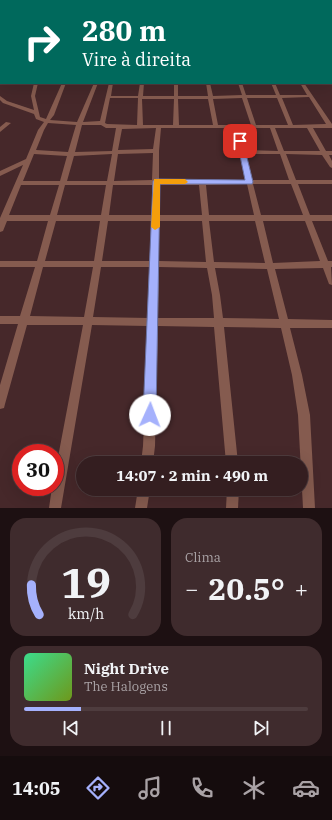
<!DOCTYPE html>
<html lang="pt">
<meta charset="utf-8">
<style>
body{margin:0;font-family:"IBM Plex Serif",serif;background:#3f2b2d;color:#f1f3f6;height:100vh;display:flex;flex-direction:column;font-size:15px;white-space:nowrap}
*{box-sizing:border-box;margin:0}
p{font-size:13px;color:#a9a2a5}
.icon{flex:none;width:22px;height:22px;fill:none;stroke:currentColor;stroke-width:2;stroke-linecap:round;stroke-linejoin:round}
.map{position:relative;height:508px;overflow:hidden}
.side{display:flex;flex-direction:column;gap:10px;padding:10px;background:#1d1012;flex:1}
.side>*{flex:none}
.hud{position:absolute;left:0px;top:0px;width:332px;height:84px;box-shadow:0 4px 16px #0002,0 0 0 1px #4e3c3e;background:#00695c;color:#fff;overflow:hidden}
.speed{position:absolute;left:12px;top:444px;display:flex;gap:8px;font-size:20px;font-weight:700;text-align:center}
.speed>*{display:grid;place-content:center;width:52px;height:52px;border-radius:50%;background:#341e20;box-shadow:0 4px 16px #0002,0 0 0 1px #4e3c3e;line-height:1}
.speed .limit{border:6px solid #d22;background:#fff;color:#111}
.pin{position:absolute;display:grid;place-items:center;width:34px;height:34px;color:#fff;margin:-17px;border-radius:8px;box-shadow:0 2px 6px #0006}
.me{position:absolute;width:44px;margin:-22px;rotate:2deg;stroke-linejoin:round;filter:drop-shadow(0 0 3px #0008)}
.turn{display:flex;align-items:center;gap:14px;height:84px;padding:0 16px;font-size:18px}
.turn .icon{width:52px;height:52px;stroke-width:2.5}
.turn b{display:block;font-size:28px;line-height:34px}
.big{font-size:30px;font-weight:800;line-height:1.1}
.side .card{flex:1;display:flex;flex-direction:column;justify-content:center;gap:6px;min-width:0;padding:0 14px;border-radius:16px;background:#3f2b2d}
.side .dial{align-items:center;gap:0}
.dial svg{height:104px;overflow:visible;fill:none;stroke:#4e3c3e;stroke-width:7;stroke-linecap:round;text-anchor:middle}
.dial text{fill:#f1f3f6;stroke:none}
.song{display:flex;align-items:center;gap:12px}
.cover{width:48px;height:48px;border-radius:6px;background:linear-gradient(135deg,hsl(150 70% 55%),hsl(80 70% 35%))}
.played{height:4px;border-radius:2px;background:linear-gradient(90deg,#a5b1fc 20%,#4e3c3e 20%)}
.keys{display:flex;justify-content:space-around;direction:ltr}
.heat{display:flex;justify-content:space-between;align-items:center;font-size:22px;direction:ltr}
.side .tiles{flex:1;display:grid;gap:10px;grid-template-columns:1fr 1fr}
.card:last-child{grid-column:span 2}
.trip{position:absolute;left:76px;top:456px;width:232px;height:40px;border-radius:20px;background:#341e20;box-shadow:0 4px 16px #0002,0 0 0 1px #4e3c3e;font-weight:800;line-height:40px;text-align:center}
.dock{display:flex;height:64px;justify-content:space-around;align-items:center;background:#150c0d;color:#a9a2a5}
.dock .icon{width:28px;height:28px}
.dock .current{color:#a5b1fc}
.dock b{font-size:18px;color:#f1f3f6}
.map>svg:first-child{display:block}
</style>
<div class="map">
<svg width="332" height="508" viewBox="0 0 332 508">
<rect width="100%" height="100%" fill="#46282a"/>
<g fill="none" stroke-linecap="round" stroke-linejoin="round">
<!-- minor -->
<g fill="#855b4f" fill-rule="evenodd">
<polygon points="23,0 27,0 22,1"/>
<polygon points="42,0 46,0 41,1"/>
<polygon points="49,0 53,0 48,1"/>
<polygon points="76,0 120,0 74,1"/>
<rect x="142" y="0" width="4" height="1"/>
<rect x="162" y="0" width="4" height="1"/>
<polygon points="182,0 186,0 187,1 183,1"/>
<polygon points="202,0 206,0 207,1 203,1"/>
<polygon points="278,0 282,0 283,1 279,1"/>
<polygon points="299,0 303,0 304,1 300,1"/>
<polygon points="0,2 1,2 0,6"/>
<rect x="331" y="4" width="1" height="2"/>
<rect x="331" y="11" width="1" height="2"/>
<polygon points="331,23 332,23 331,26"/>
<rect x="0" y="26" width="1" height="2"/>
<polygon points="0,32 1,32 0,35"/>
<rect x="331" y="70" width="1" height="2"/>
<polygon points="0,80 1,80 1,83 2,83 0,84"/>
<path d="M34 83H38L35 96 40 117 46 119 62 83H66L54 115 50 120 77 122 94 83H98L83 122 100 121 109 83H113L111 96H138L140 83H144L143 96H174V83H178V96H208L206 83H210L213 96 242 95 238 83H242L246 95H276L271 83H275L280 95H307L300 83H304L332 124V128H313L326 151H332V155H329L332 161V168L330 167 322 155 286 154 296 180H332V184H298L310 215H332V221H312L328 261H332V267H331L332 285 329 284 323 268 275 269 288 319 332 320V328H290L302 375 310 415 315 508H303L298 415 292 375 281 328 224 327 238 463H226L214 327 158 326 155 446 153 463H141L143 446 148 326 92 325 61 508H49L52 487H55V473L83 325H27L5 404 4 408 0 409V385L18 324H0V316H20L35 267H0V261H37L48 221H7L3 231 0 232V218L23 165 0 176V171L26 159 38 130 44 122 36 119 34 114 3 103 0 100V96L7 101 34 110 31 96ZM309 97 326 124 293 125 282 98ZM110 98H138L137 125 107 124 105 123ZM242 98 251 125H218L213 99ZM247 98H277L288 125H256ZM142 99H174L173 125H143ZM178 99H208L213 125H179ZM48 123 76 125 68 152 36 150 44 130ZM82 125H101L106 128H116L112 151 75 152ZM156 128 153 149 118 150 122 129ZM161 128H233L246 180H159V151ZM239 128H270L278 151 245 150ZM275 128H307L320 151H284ZM153 153 152 180 114 181 118 154ZM34 154 67 156 60 181H23ZM112 154 107 181H67L74 156ZM246 154H280L289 180H252ZM247 184 254 215H209L206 185ZM253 184H291L303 215H261ZM21 185H59L50 215H9ZM65 185H106L101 215H57ZM113 185H152V215H109ZM159 185H199L202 215H159ZM56 221H100L94 261H45ZM108 221H152L151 261H102ZM159 221H202L206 262 159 261ZM209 221H255L265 263 214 262ZM263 221H305L320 261 273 263ZM43 267H93L84 317 30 316ZM101 267H151L149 318 93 317ZM159 267 207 268 212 295 214 318H158ZM215 268 267 269 279 319 223 318 220 295Z"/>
<polygon points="6,122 11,123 0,132 0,127"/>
<polygon points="138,489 150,489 147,508 135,508"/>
<polygon points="227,489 239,489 238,508 226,508"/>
</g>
<!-- rail -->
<polyline stroke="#dfc9ca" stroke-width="1" stroke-dasharray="3.5 1.5" stroke-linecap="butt" points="0,67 1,65"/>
</g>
<!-- route -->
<polygon fill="#a5b1fc" stroke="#6b73a4" points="240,139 243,141 253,182 252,184 160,184 156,415 154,420 150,421 145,420 143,415 153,181 156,179 245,180 237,141"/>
<!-- slow -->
<polygon fill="#f59e0b" points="154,179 185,179 188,182 185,184 160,184 160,227 155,230 151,227"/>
</svg>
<div class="speed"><div class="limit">30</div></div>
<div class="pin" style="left:240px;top:141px;background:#d93025"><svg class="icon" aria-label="arrive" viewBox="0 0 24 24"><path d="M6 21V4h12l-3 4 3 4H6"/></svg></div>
<svg class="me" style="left:150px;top:415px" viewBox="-20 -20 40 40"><circle r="19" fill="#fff"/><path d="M0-13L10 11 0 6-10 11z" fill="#a5b1fc"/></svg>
<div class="trip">14:07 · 2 min · 490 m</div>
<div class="hud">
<div class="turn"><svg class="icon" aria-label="right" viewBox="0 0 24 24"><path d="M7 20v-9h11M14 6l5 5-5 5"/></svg><div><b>280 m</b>Vire à direita</div></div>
</div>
</div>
<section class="side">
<div class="tiles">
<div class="card dial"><svg viewBox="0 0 100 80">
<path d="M14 69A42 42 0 1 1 86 69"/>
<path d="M14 69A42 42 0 0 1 8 46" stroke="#a5b1fc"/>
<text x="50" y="56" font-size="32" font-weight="700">19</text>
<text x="50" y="72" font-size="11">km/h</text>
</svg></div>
<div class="card"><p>Clima</p>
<div class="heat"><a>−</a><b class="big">20.5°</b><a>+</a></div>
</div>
<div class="card">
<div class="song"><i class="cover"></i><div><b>Night Drive</b><p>The Halogens</p></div></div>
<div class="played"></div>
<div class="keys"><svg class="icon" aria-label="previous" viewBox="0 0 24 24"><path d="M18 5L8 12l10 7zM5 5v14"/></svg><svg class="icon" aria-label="pause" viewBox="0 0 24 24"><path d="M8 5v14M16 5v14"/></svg><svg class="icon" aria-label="next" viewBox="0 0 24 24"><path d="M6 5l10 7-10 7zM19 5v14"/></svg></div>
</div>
</div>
</section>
<nav class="dock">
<b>14:05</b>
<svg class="icon current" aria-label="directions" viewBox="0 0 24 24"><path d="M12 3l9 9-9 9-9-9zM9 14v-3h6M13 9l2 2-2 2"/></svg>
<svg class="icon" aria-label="music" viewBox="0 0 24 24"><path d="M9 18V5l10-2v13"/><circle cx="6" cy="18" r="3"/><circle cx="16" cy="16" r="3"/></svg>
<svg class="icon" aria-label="phone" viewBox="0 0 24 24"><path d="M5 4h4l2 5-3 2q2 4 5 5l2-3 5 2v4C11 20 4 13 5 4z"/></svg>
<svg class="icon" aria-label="climate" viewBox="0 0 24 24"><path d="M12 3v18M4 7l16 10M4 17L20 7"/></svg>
<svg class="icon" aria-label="car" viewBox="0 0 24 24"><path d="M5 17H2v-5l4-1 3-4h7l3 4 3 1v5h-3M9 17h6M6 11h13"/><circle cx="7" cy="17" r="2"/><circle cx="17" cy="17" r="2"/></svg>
</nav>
